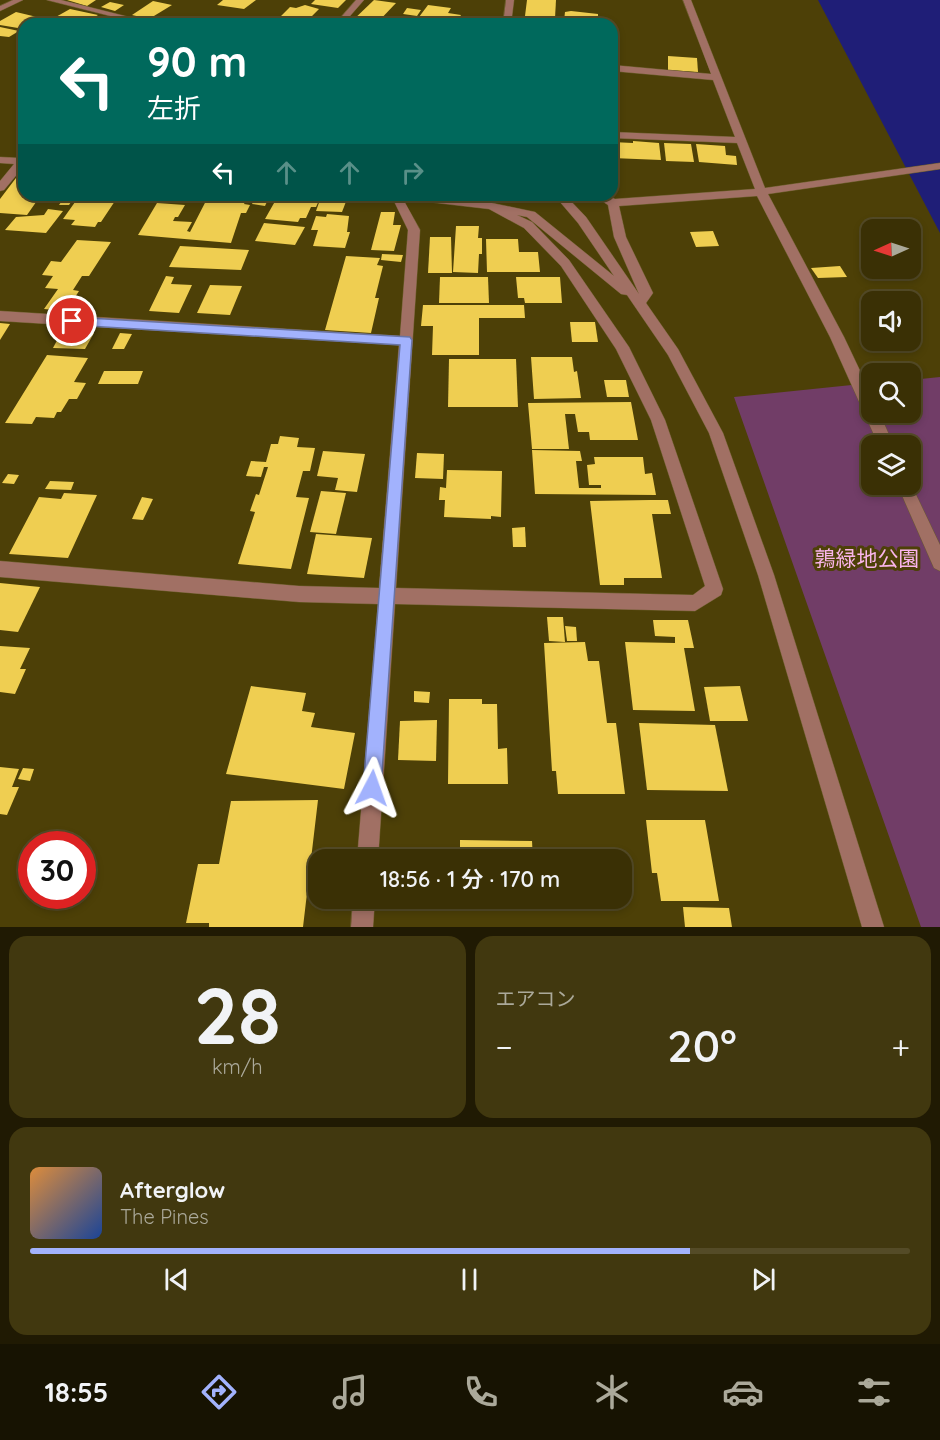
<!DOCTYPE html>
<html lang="ja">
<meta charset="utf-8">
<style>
body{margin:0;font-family:Quicksand,"Noto Sans JP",sans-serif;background:#41380f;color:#f1f3f6;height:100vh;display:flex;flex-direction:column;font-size:22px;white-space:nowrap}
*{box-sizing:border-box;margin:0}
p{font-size:20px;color:#aba99a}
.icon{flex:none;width:33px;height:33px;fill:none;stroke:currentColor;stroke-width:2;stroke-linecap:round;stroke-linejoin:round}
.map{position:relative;height:927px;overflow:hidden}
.drawer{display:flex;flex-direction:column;gap:9px;padding:9px;background:#201a03;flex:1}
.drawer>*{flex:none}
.guide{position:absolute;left:18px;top:18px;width:600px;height:183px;border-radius:18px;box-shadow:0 3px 9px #0003,0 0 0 2px #544b27;background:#00695c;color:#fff;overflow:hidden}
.needle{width:39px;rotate:267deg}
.buttons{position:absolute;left:861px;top:219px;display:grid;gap:12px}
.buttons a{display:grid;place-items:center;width:60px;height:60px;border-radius:12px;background:#3a3005;box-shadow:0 3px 9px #0003,0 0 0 2px #544b27;font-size:30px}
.speed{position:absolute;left:18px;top:831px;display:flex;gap:12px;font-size:30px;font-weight:700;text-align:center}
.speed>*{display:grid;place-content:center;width:78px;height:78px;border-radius:50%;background:#3a3005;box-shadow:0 3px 9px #0003,0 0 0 2px #544b27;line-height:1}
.speed .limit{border:9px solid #d22;background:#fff;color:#111}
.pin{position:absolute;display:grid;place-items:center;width:51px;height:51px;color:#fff;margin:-26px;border:3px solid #fff;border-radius:50%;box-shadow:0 2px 6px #0007}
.me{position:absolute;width:66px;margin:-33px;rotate:4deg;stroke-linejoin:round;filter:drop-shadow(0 0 4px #0008)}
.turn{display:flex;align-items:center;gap:21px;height:126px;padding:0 30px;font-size:27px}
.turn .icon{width:78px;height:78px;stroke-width:2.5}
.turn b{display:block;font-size:42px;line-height:51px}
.lanes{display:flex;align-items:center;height:57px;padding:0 30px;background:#0003;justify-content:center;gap:30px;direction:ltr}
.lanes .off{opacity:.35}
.big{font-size:45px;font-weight:600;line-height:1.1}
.drawer .tile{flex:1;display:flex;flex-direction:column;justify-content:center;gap:9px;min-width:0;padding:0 21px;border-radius:18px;background:#41380f}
.drawer .dial{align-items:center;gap:0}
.dial b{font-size:78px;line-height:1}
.song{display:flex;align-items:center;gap:18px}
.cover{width:72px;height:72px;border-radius:9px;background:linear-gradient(135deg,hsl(30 70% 55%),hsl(220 70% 35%))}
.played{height:6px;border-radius:3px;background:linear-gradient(90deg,#a2b2fd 75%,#544b27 75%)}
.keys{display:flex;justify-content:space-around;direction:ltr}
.heat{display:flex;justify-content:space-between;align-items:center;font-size:33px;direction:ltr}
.drawer .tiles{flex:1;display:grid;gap:9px;grid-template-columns:1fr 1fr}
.tile:last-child{grid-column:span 2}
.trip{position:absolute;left:308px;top:849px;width:324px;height:60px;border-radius:18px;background:#3a3005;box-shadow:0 3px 9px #0003,0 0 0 2px #544b27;font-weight:600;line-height:60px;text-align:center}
.menu{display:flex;height:96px;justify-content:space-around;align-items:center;background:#171302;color:#aba99a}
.menu .icon{width:42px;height:42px}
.menu .current{color:#a2b2fd}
.menu b{font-size:27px;color:#f1f3f6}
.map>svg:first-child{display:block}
</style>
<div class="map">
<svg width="940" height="927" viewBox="0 0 940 927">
<rect width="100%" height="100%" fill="#4d4007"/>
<!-- green -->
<path fill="#713d67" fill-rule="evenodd" d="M940 377V927H921L734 397 871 383 872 412H910L911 380ZM872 446H910V484H872Z"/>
<!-- water -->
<polygon fill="#1f1e77" points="818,0 940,0 940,233"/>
<!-- building -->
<g fill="#efce51">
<polygon points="67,0 96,0 87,6"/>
<polygon points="223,0 256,0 244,9 217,5"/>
<polygon points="315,0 346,0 338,8 311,4"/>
<polygon points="374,0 396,3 376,24 350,23"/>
<polygon points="527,0 556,0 555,18 525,16"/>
<polygon points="153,1 172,5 149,19 132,15"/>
<polygon points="110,2 124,5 115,11 101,7"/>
<polygon points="305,5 319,9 307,21 280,17 290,7 296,8"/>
<polygon points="428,5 451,8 448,13 461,15 458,20 462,20 459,24 420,24 422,22 416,21"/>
<polygon points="407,8 421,10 417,16 403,14"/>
<polygon points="70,9 98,15 84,24 54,18"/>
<polygon points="571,11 598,14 598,23 564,21 565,12"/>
<polygon points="16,12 37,17 44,19 36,24 24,24 24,29 0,25 0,21"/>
<polygon points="401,16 412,17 407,24 382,24 387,18 398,19"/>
<polygon points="268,17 299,23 299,24 260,24"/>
<polygon points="0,27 19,31 9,37 0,36"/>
<polygon points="668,56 697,58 698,72 668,70"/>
<polygon points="633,141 659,143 661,160 612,158 612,142 633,143"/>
<polygon points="664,143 691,144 694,162 666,161"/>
<polygon points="696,144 725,146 726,155 736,156 737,165 699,162"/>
<polygon points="19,174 24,174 24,195 41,195 27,215 0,213 0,199"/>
<polygon points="66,195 76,195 69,205 59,205"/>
<polygon points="80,195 119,195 101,222 98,222 95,227 71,225 75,220 63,219"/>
<polygon points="209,195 248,196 244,204 250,205 246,213 241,213 231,243 138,235 157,203 185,205 178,217 175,217 173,221 192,222 187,231 190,232"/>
<polygon points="257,195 270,195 265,206 252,204"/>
<polygon points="306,195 321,196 316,207 311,207 306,218 300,218 298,222 265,219 278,196 304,198"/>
<polygon points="321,197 347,199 342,212 316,211"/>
<polygon points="48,209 63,211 46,233 5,230 16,217 44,215"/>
<polygon points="381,212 395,212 393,225 401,225 394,251 371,250"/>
<polygon points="327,214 349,216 347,232 350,232 345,248 313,246 318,230 311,230 316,216 326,217"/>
<polygon points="264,223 305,227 295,245 255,241"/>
<polygon points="456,226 479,226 478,238 482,238 482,254 479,254 478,273 453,272"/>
<polygon points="713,231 719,246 696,247 690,232"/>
<polygon points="430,237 451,237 452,273 428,273"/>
<polygon points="486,239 518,239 519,252 538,252 540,272 487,272"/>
<polygon points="77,240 111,242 89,276 82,276 73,290 79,291 66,311 44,309 58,289 45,288 53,276 42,275 51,261 61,262"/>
<polygon points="180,246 215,248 249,250 241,270 169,267"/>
<polygon points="382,254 403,255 401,262 381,260"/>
<polygon points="346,256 380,258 377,265 383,266 375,298 379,298 371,333 325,330"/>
<polygon points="910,263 919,276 886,278 880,268 910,268"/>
<polygon points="840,266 847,277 818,278 811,268"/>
<polygon points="166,276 174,277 171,284 192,285 179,313 149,311"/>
<polygon points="440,277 488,277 489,303 439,303"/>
<polygon points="516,277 560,277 562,303 525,303 524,298 518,298"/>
<polygon points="210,285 242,286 230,315 197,313"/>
<polygon points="423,305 524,305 525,318 479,318 479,355 432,355 433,326 421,326"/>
<polygon points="570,322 595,322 598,342 572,342"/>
<polygon points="0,323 10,324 0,340"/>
<polygon points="62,331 94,333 85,349 53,348"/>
<polygon points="120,333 132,334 124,349 112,349"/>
<polygon points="47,355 88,358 74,382 86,383 77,399 69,399 61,412 57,412 54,418 36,417 32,424 5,423"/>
<polygon points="531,357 572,357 574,372 577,371 581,398 534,399"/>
<polygon points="449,359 516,359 518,407 448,407"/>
<polygon points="104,371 143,371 138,384 98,384"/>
<polygon points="604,380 626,380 629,397 607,397"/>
<polygon points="631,402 638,440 590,440 589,432 578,432 575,414 565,414 569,449 532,449 528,403"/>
<polygon points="280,436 299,438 297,447 315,448 310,471 303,471 296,497 309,498 291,569 238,564 255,512 250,511 256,494 259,495 268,467 264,467 261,477 246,476 251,461 266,462 271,444 278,444"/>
<polygon points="532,450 580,451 582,461 576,461 579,488 601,488 601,485 589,485 587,465 595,464 594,457 643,457 645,474 652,473 656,495 535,494"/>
<polygon points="323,451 365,454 357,492 335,490 338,478 317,476"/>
<polygon points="417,453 444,454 443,479 415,478"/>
<polygon points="447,470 502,471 501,517 491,516 491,519 444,517 445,500 439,500 440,487 446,488"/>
<polygon points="8,474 19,475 14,484 2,483"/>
<polygon points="50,481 74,482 71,490 45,489"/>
<polygon points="321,491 346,493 336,534 310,532"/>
<polygon points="64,493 97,495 68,558 9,554 39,497 61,499"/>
<polygon points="142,497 153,499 143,520 132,519"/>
<polygon points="650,500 668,500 671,514 652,514 662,578 624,578 624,585 600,585 590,501"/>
<polygon points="525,527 526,547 513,547 512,528"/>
<polygon points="316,534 372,538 364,578 307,574"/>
<polygon points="0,583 40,587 18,632 0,630"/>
<polygon points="547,617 563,617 565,642 549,641"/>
<polygon points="653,620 688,620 694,648 684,648 695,711 633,710 625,642 675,643 675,637 655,636"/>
<polygon points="565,626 576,627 577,641 567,641"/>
<polygon points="585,642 588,661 599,661 607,723 616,723 625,794 558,794 556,771 552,771 544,643"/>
<polygon points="0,646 30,648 20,669 26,669 15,694 0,692"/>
<polygon points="251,686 306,693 302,711 315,713 311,727 355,733 344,789 226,774"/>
<polygon points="740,686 748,721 710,721 704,687"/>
<polygon points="414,691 430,692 429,703 414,702"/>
<polygon points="449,699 482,699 482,704 497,704 498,749 507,748 508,784 448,784"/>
<polygon points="437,720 436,761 398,760 400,721"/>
<polygon points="639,723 715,725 728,791 647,790"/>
<polygon points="0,767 19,769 12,787 19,787 7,815 0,814"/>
<polygon points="23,768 34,769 30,781 18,779"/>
<polygon points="318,800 303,927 209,927 209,923 186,923 198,864 219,864 231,801"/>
<polygon points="646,820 705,820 719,901 661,901 657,873 652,873"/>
<polygon points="460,840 532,841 533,860 460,860"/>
<rect x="396" y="856" width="40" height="4"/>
<polygon points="683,907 729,908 732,927 685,927"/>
</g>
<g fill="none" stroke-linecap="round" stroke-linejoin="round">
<defs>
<g id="minor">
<polygon points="13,0 23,0 0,11 0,6"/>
<polygon points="47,0 61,0 157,24 142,24"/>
<polygon points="356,0 364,0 343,24 335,24"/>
<polygon points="506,0 514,0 511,24 503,24"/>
<path d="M683 0H691L765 188 940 163V169L768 194 844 337 872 396V412H879L894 446H879L830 337 757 196 619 206 626 237 653 293 646 303 678 349 723 433 774 575 884 927H862L758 575 709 433 668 355 627 295 621 294 527 217 517 215 532 222 569 260 629 347 665 420 723 589 721 595 695 611 395 604 378 860H357L378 604 299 602 0 577V561L299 586 379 588 399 345 0 321V311L400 336 408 230 391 195H427L492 203 535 212 614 276 578 223 554 195H565L586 217 639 294 614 237 608 205 593 195H606L615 199 755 189 737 143 612 138V132L735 137 713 80 612 71V65L711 74ZM403 199 489 209 524 228 561 266 616 349 651 420 705 586 693 595 396 588 420 230Z"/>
<polygon points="24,156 24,166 4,190 0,191 0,181 14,164 0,163 0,157 19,158"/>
<polygon points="910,482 940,545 940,571 934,568 897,484 910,484"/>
<polygon points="353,898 375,898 373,927 351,927"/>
</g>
</defs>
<!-- minor casing -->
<use href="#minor" stroke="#6b5e2b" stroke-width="1"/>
<!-- minor -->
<use href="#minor" fill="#a17064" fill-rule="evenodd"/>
</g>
<!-- route -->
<polygon fill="#a2b2fd" stroke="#6974a4" stroke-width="1.5" points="72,317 410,337 412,340 381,788 379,794 372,797 366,794 363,788 400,345 72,325 66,321"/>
<g text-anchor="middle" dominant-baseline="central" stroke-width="6" stroke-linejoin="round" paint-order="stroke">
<!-- park labels -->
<g font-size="21" fill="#f9b4ea" stroke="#4d4007">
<text x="867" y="558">鶉緑地公園</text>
</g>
</g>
</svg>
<div class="buttons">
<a><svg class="needle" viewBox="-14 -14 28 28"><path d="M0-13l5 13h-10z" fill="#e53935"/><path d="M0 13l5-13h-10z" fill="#aba99a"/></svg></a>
<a><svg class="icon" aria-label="sound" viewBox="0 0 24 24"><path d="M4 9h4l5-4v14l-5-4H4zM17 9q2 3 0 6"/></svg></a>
<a><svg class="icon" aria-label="search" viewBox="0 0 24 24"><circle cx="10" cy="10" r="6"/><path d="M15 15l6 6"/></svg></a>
<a><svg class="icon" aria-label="layers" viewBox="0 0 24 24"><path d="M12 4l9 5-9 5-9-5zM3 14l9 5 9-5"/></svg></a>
</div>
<div class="speed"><div class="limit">30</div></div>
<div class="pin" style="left:72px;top:321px;background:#d93025"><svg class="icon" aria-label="arrive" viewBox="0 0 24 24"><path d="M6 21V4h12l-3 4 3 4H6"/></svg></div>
<svg class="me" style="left:372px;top:788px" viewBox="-20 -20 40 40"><path d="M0-17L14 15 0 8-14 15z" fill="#a2b2fd" stroke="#fff" stroke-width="4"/></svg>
<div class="trip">18:56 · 1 分 · 170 m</div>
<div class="guide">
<div class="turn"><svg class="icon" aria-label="left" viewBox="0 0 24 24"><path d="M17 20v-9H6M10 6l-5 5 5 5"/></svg><div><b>90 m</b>左折</div></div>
<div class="lanes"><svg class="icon" aria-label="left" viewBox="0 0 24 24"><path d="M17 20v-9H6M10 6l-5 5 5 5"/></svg><svg class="icon off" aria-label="ahead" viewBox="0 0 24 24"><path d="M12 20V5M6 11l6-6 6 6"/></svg><svg class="icon off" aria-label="ahead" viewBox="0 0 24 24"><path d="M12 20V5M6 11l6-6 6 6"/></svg><svg class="icon off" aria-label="right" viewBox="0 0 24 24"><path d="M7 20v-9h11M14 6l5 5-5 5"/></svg></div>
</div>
</div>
<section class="drawer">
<div class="tiles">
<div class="tile dial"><b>28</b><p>km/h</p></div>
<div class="tile"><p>エアコン</p>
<div class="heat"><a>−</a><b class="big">20°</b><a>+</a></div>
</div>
<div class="tile">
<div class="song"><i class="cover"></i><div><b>Afterglow</b><p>The Pines</p></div></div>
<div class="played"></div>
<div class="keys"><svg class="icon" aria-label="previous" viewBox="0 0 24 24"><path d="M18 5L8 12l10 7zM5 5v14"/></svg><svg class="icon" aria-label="pause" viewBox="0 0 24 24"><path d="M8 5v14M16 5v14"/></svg><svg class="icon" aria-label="next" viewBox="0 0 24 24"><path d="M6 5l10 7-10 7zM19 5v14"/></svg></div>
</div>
</div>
</section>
<nav class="menu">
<b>18:55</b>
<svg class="icon current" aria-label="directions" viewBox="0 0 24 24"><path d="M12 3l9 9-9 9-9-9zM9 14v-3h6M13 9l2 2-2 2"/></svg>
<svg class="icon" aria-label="music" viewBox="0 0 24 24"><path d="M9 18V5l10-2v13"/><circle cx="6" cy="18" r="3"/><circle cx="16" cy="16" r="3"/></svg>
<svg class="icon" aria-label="phone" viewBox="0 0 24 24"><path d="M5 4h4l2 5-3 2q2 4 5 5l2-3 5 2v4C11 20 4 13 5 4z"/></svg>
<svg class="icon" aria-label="climate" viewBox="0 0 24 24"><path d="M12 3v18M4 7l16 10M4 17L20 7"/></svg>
<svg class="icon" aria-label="car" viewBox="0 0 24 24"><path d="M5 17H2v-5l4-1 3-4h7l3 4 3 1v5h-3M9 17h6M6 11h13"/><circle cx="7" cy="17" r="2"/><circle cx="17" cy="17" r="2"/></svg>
<svg class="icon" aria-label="filters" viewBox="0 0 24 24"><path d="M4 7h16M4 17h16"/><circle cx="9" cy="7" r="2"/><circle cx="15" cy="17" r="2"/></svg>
</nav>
